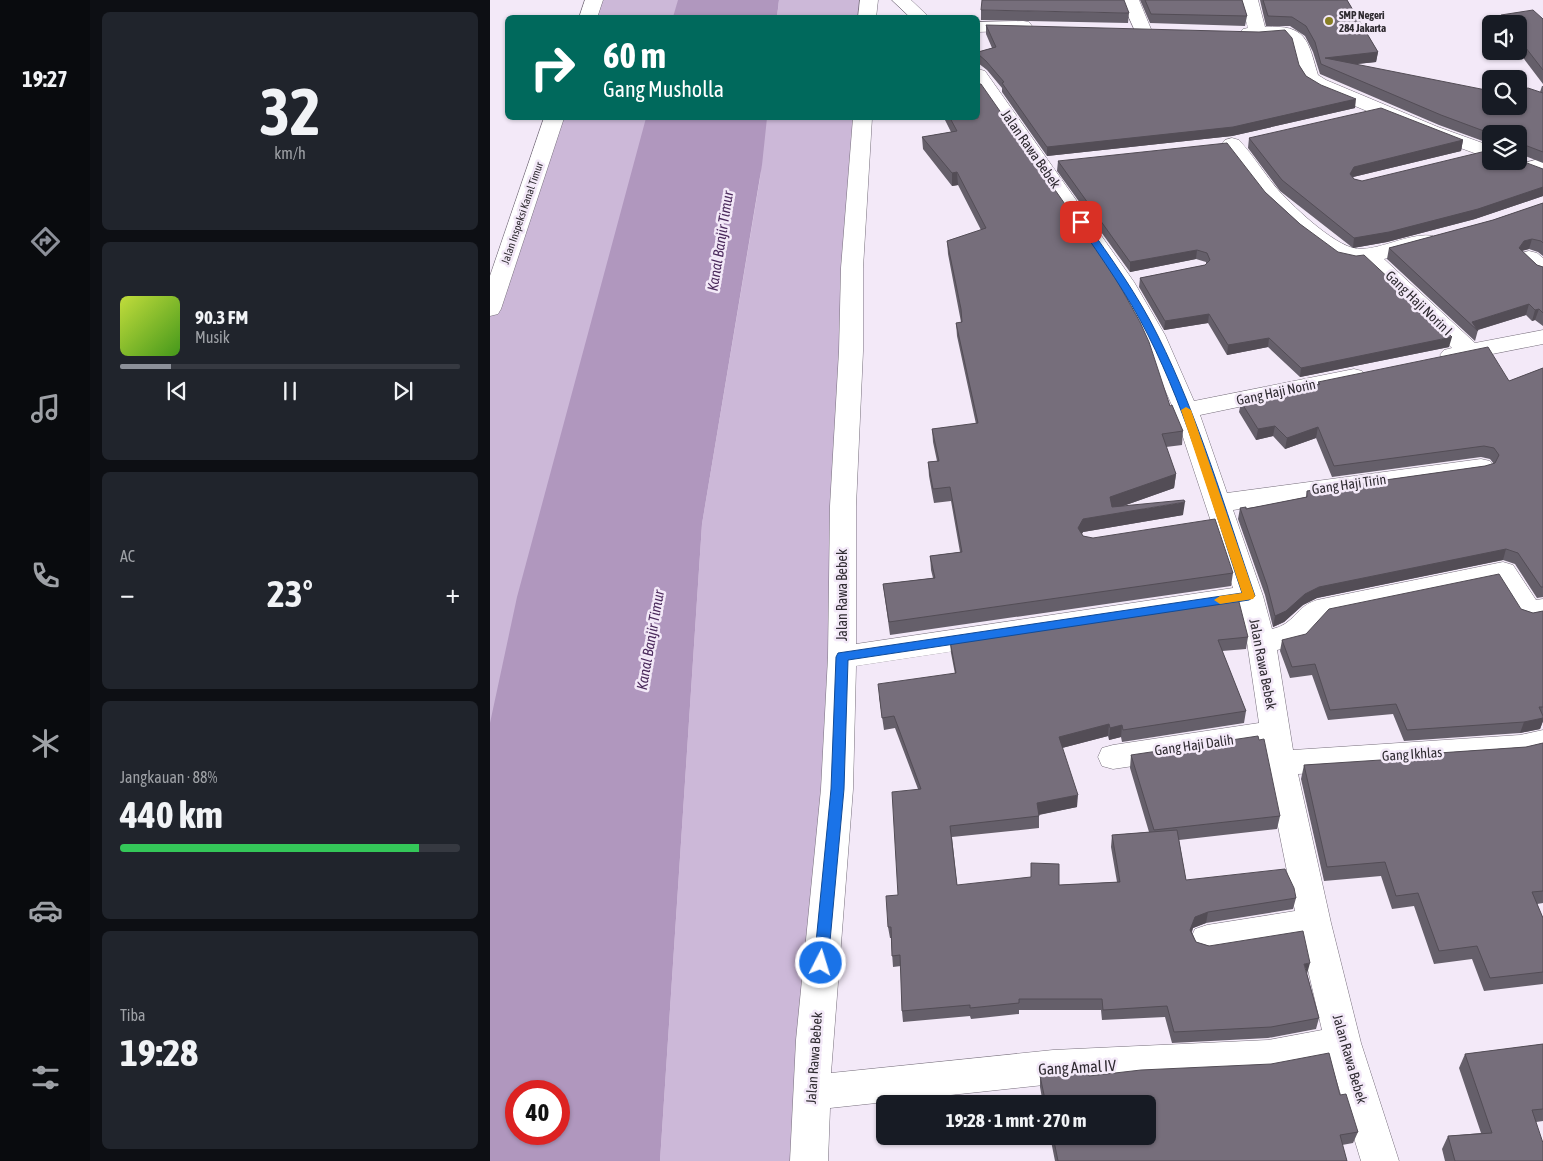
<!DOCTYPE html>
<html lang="id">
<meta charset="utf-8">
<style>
body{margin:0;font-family:"Asap Condensed",sans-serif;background:#20242c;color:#f1f3f6;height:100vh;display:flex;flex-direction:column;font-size:19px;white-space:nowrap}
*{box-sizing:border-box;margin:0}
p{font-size:16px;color:#9ea1a6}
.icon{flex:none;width:28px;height:28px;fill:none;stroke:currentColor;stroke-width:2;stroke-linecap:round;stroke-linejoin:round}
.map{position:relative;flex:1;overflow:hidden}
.panel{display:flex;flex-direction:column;gap:12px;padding:12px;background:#0d0f14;width:400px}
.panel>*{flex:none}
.top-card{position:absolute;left:15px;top:15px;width:475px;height:105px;border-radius:8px;box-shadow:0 1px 4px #0004;background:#00695c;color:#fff;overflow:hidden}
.buttons{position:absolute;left:992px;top:15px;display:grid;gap:10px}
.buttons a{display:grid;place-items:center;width:45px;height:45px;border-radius:8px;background:#171b24;box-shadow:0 1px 4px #0004;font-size:25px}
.speed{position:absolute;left:15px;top:1080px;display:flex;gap:10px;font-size:25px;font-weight:700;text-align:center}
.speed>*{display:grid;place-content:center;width:65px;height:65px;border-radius:50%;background:#171b24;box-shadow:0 1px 4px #0004;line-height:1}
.speed .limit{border:8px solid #d22;background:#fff;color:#111}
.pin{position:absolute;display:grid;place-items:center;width:42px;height:42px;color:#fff;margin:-21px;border-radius:10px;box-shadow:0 2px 8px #0006}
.me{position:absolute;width:55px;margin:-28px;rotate:5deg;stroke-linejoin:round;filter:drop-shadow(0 0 4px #0008)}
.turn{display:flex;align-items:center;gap:18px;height:105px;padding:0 15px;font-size:22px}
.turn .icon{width:65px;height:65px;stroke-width:2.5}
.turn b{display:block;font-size:35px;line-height:42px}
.big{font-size:38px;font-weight:700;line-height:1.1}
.panel .card{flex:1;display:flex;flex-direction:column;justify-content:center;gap:8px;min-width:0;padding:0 18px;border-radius:8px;background:#20242c}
.panel .dial{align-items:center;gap:0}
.dial b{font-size:65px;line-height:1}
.song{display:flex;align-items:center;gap:15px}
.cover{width:60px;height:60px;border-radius:8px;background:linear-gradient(135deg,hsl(70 70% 55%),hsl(100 70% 35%))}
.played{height:5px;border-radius:2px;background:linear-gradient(90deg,#8c9099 15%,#363941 15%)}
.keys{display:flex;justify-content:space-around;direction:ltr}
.heat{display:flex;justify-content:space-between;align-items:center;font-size:28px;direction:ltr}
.charge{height:8px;border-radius:4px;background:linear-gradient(90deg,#34c759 88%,#363941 0)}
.trip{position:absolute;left:386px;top:1095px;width:280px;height:50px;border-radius:8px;background:#171b24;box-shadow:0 1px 4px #0004;font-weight:700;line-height:50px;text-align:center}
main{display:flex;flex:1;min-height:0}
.dock{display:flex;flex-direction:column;width:90px;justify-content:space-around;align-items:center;background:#090b0e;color:#9ea1a6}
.dock .icon{width:35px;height:35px}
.dock .current{color:#8c9099}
.dock b{font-size:22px;color:#f1f3f6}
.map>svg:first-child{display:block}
</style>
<main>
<nav class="dock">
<b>19:27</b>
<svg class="icon current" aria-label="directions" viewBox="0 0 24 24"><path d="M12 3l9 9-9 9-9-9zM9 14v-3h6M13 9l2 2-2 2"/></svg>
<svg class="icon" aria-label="music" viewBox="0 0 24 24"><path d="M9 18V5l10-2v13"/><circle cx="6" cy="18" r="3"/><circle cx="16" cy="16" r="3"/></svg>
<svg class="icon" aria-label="phone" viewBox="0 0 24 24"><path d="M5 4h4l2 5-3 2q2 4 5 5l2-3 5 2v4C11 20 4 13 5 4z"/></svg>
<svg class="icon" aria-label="climate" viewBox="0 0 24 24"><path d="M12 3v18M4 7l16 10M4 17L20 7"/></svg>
<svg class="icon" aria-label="car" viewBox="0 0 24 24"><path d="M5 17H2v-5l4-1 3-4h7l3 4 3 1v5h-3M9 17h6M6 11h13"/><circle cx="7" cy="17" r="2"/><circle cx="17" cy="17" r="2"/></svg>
<svg class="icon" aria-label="filters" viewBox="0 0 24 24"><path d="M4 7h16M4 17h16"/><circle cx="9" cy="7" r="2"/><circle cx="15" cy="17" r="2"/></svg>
</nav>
<section class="panel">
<div class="card dial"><b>32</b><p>km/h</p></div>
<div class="card">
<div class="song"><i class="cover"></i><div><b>90.3 FM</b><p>Musik</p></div></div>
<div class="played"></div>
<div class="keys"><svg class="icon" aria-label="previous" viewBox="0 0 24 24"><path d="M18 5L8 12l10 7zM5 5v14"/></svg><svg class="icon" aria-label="pause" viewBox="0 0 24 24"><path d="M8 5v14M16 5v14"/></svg><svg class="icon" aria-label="next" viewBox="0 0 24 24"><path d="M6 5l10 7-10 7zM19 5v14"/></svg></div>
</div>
<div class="card"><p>AC</p>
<div class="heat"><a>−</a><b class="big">23°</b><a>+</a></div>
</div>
<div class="card"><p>Jangkauan · 88%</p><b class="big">440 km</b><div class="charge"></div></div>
<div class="card"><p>Tiba</p><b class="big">19:28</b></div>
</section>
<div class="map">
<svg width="1053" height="1161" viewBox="0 0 1053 1161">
<rect width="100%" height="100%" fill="#f3e9f8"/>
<!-- green -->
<g fill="#ccb8d8">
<polygon points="106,0 190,0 185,17 100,18"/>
<polygon points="289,0 379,0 377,17 287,18"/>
<polygon points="65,118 158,118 0,728 0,309"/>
<polygon points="276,118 372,118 362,273 318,1161 170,1161 212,524 270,178"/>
</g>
<!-- water -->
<g fill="#b097be" fill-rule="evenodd">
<polygon points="188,0 289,0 287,17 183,17"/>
<path d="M156 118H277L272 165 212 524 170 1161H0V723L27 597ZM26 1091H69V1134H26Z"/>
</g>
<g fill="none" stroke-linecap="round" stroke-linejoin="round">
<defs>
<g id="minor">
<polygon points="95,0 113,0 107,18 89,18"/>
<polygon points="370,0 388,0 386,18 368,18"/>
<polygon points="402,0 421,0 440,18 421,18"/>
<polygon points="631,0 649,0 661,29 658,33 652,34 646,33"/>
<path d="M750 0H768L775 27C817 24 818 41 828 75L836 80 948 127 1001 146V159L934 135 822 88C800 73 813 52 795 38L768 39 753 37 750 33 753 29 758 28Z"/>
<polygon points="533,21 539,22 542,26 539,30 488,32 488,22"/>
<path d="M488 69 495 71 644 282 675 335 704 401 864 369 872 371 876 376 872 381 864 383 710 415 737 493 991 459 1000 461 1004 467 1000 473 991 475 743 510 773 596 782 629C804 625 806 606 827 600L1013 562 1023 565 1046 600 1053 599V619L1039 622 1029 619 1006 583 836 618 812 644 787 650 803 750 1030 735 1053 730V754L1030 759 808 774 841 923 871 1043 909 1161H871L841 1062 778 1074 563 1084 340 1108 338 1161H300L306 1040 331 789 338 657 340 506 349 351 351 268 363 118H382L373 268V351L366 506V644L743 588 684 410 651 335 622 282 488 88ZM748 608 757 642 769 723 623 745 612 748 608 757 612 766 623 769 772 747 805 911 717 925 705 929 700 940 705 951 717 955 811 940 832 1030 778 1040 563 1050 341 1073 363 789 366 666Z"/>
<polygon points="54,118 74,118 11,309 8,314 0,316 0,276"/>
<path d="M742 138 749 140C764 156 775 175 789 191 805 208 849 251 872 249 894 248 923 232 943 236L946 241 943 246 894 259 985 343 1053 330V344L962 362 954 360 950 355 954 350 962 348 873 262C822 264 759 183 732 144L735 140Z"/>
<polygon points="1053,158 1053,170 1041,173 1034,171 1031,167 1034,163"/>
<polygon points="1039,251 1047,253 1053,258 1053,276 1045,274 1028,258 1031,253"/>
</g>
</defs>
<!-- minor casing -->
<use href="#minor" stroke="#776f7c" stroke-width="1"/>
<!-- minor -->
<use href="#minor" fill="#fff" fill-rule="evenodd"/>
</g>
<!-- wall -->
<g fill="#655f6a">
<polygon points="650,0 752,0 757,16 755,26 660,23"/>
<polygon points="770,0 857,0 888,52 886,62 866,64 1001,106 1050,92 1052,86 1053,86 1053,163 1030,154 1029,134 1001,134 1001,144 949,125 830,74 823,52 815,36 800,26 776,26"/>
<polygon points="491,10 639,13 638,23 491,20"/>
<polygon points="1011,15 1053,19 1053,84 1028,51 1029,24 1008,24"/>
<polygon points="496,25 809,65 816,76 865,108 742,136 557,156 512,92 512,88 497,70 488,63 488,52 502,48 496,34"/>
<polygon points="454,118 488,118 680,406 693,431 692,445 676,447 686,474 684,488 633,506 693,515 593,532 592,534 593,536 743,573 741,586 400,635 393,584 443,578 441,570 440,556 470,552 461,501 444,503 439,476 438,462 447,461 443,442 442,429 486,424 467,336 466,323 471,322 458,254 457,241 491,230 468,185 462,186 433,149 432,137 461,132"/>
<polygon points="759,138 973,140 971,151 863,177 864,179 872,181 1053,169 1053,196 985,219 897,242 863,248 790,191 758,148"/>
<polygon points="568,161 775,192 810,224 959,347 810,377 778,347 737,355 718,323 674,330 649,287 650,278 715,265 716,264 716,262 706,259 640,272 567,171"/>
<polygon points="1053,203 1053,256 1048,252 1039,249 1032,251 1047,265 1053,267 1053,326 1045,320 1042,321 1036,315 988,330 985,341 897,259 899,248 1003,220"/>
<polygon points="1053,368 1053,597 1047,598 1025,564 1013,560 827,598 813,605 794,622 783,627 775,595 748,519 750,508 756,509 816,497 817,491 995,466 1004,464 1000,459 991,457 842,477 826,438 795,449 783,436 766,440 749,412 751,402 798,392 798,391 828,384 828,382 1019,381"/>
<polygon points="1031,609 1043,613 1053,611 1053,721 1050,729 1030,733 914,741 903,714 838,720 822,675 800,678 790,651 792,640"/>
<polygon points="758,637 756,649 732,651 756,711 754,723 632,742 631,737 619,740 618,736 572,748 587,807 549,815 549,828 462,837 467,885 569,885 627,882 621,847 622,835 659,832 640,768 641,755 790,816 787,829 689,840 696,880 806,898 803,909 716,923 703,928 702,932 706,942 817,974 829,1018 826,1029 778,1038 682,1043 675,1017 612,1020 611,1010 529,1010 529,1014 481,1019 480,1016 413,1022 412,1011 411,966 403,967 401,938 400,938 398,927 408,895 428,789 405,728 394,730 389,696 465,674 461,653 460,641"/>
<polygon points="1053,743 1053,903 1047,904 1053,918 1053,984 994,991 982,959 944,964 924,906 902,909 891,876 834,881 811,779 814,765 903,760 905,756 1036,747"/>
<polygon points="1053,1044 1053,1121 1046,1122 1053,1161 955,1161 952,1149 958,1136 991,1133 969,1068 975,1054"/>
<polygon points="550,1076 599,1076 850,1095 868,1132 863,1143 852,1145 857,1161 565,1161 560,1136 658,1136 658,1104 553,1104 550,1087"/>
</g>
<!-- shaded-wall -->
<g fill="#534d56">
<polygon points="888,52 886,62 839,67 835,58"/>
<polygon points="866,99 865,108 742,136 557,156 557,147"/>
<polygon points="973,140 971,151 863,177 860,174 864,167"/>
<polygon points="1032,144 1030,154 1029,156 1029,149"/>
<polygon points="467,172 468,185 462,186 462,173"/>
<polygon points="1053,187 1053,196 985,219 897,242 863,248 864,238"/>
<polygon points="1042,239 1039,249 1031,251 1029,248 1034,241"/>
<polygon points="707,250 706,259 640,272 640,262"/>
<polygon points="1039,304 1036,315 987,330 982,322"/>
<polygon points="1049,309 1045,320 1042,321 1045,310"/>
<polygon points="719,314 718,323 674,330 675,321"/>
<polygon points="962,337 959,347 810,377 811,368"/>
<polygon points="779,338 778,347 737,355 738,345"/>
<polygon points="785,426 783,436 766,440 768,429"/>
<polygon points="828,427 826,438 795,449 797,438"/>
<polygon points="686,474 684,488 619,511 620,497"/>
<polygon points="695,502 693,515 593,532 587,542 588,528 593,519"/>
<polygon points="1016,549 1013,560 827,598 813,605 794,622 783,627 785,616 815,594 829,587"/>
<polygon points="1053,718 1053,721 1050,729 1030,733 1034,722"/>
<polygon points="619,724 618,736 568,749 569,737"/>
<polygon points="632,725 631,737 619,740 620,728"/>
<polygon points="588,795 587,807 547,815 547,803"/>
<polygon points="718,912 716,923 703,928 698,941 700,930 705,917"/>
<polygon points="820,963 817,974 814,964"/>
</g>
<!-- building -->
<g fill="#766e7b" stroke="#534d56">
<polygon points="492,0 634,0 639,13 491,10"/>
<polygon points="655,0 752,0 757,16 661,14"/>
<polygon points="773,0 857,0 888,52 835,58 1001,91 1001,106 1029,106 1029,90 1038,88 1053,93 1053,152 1032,144 1030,149 1029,149 1029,134 1002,134 951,115 831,64 825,42 816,26 802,17 778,16"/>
<polygon points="1043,10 1053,19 1053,70 1029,39 1029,24 1017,24 1011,15"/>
<polygon points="496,25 769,32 795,30 802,38 809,65 816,76 831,85 866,99 743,127 557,147 512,83 514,82 496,61 488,54 488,52 506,47"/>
<polygon points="488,84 491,84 621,270 650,322 659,342 680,406 682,405 693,431 672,434 686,474 620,497 622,507 694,500 695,502 593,519 588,528 593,536 603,538 725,519 743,573 399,622 393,584 445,578 440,556 472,552 460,487 443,489 438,462 449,461 442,429 488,423 466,323 472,322 471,309 457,241 496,228 467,172 462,173 432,137 467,131 460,118 488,118"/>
<polygon points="891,108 973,140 864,167 860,174 864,179 872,181 1000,150 1001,150 1001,161 1029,161 1029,160 1053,169 1053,187 988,209 899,232 864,238 792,180 759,138"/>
<polygon points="737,143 775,192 810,224 848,252 866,256 874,255 962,337 811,368 779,338 738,345 719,314 675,321 650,278 715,265 720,260 717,253 707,250 640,262 568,161"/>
<polygon points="1053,203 1053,243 1051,241 1042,239 1034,241 1029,248 1047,265 1053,267 1053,313 1049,309 1045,310 1039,304 982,322 988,331 899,248 1003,220"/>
<polygon points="998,347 1019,381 1053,368 1053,587 1051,587 1028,553 1016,549 829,587 815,594 796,611 785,616 777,585 750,508 756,507 756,509 817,497 817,491 995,466 1005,463 1009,455 1004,448 994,446 844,466 828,427 797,438 785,426 768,429 751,402 799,392 798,391 830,384 828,382"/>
<polygon points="1009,574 1031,609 1043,613 1053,611 1053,707 1049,707 1053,716 1053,718 1034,722 917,730 906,704 840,710 825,664 802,667 792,640 816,634 839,609"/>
<polygon points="748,598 758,637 728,640 756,711 633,730 632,725 620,728 619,724 569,737 588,795 547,803 549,816 460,826 467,885 541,877 541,863 569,864 569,885 630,882 622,835 687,830 696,880 795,869 804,888 806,898 718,912 705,917 700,930 706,942 719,946 813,931 820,963 814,964 829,1018 781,1027 684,1032 677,1006 613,1010 612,999 529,999 529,1003 480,1008 480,1005 412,1011 410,955 402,956 401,927 398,927 396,896 408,895 402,792 431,789 404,716 392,718 388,684 466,673 460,641"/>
<polygon points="768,736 769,740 774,739 790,816 664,830 641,755"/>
<polygon points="1053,743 1053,891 1042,892 1053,918 1053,972 1000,978 987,946 949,951 928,893 906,896 895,862 837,867 814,765 906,759 905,756 1036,747"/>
<polygon points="1053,1044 1053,1109 1042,1110 1053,1143 1053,1161 965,1161 958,1136 1002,1133 975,1054"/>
<polygon points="839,1053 850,1095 856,1094 868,1132 850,1135 857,1161 568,1161 563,1136 658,1136 658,1104 556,1104 550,1076 598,1073 599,1076 651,1070 781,1064"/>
</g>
<!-- route -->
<path fill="#1a73e8" stroke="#114b97" d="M588 220H594C621 258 648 295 668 336 709 418 735 509 765 596L759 600 358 660 354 789 338 963 336 967 331 969 326 967 324 963 341 789 346 657 348 653 752 593C723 507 699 416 658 335 638 295 612 259 587 222Z"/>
<!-- slow -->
<polygon fill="#f59e0b" points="696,407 701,410 765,596 763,599 730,604 724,600 730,596 752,593 691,410"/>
<!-- markers -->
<circle fill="#887f25" stroke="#f3e9f8" stroke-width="2" cx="839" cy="21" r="5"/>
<g text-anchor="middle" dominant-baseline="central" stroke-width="5" stroke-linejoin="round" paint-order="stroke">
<!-- far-poi labels -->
<g font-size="11" font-weight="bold" fill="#2f2b31" stroke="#f3e9f8" text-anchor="start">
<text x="849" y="15">SMP Negeri<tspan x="849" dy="13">284 Jakarta</tspan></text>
</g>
<!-- far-street labels -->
<g font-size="11" fill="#2f2b31" stroke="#f3e9f8">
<text transform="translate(32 213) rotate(-71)">Jalan Inspeksi Kanal Timur</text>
</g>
<!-- street labels -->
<g font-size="14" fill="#2f2b31" stroke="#f3e9f8">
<text transform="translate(541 149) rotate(55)">Jalan Rawa Bebek</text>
<text transform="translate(929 303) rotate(44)">Gang Haji Norin I</text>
<text transform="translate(786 392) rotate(-12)">Gang Haji Norin</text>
<text transform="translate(859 484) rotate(-8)">Gang Haji Tirin</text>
<text transform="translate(352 595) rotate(-90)">Jalan Rawa Bebek</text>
<text transform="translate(773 664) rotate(79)">Jalan Rawa Bebek</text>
<text transform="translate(704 745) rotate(-8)">Gang Haji Dalih</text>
<text transform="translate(922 754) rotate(-4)">Gang Ikhlas</text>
<text transform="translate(324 1058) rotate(-86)">Jalan Rawa Bebek</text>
<text transform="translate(860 1059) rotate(74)">Jalan Rawa Bebek</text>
</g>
<!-- water labels -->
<g font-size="15" font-style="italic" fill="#4b2a5c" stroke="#f3e9f8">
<text transform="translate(230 241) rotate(-81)">Kanal Banjir Timur</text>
<text transform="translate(160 640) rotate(-80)">Kanal Banjir Timur</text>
</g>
<!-- near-street labels -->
<g font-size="16" fill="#2f2b31" stroke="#f3e9f8">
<text transform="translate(587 1067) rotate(-3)">Gang Amal IV</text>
</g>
</g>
</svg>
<div class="buttons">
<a><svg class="icon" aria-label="sound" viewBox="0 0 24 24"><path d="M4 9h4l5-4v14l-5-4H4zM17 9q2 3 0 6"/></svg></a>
<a><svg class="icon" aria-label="search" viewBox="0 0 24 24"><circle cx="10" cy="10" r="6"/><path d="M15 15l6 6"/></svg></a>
<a><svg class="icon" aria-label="layers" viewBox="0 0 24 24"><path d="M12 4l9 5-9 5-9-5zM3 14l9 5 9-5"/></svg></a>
</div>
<div class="speed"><div class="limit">40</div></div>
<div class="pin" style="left:591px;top:222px;background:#d93025"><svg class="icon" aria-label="arrive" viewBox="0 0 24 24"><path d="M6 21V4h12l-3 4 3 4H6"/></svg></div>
<svg class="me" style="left:331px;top:963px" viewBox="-20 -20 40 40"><circle r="17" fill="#1a73e8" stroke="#fff" stroke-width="3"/><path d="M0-11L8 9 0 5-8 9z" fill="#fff"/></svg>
<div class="trip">19:28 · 1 mnt · 270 m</div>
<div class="top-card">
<div class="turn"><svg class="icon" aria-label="right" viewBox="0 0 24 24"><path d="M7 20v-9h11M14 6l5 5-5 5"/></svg><div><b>60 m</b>Gang Musholla</div></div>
</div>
</div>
</main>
